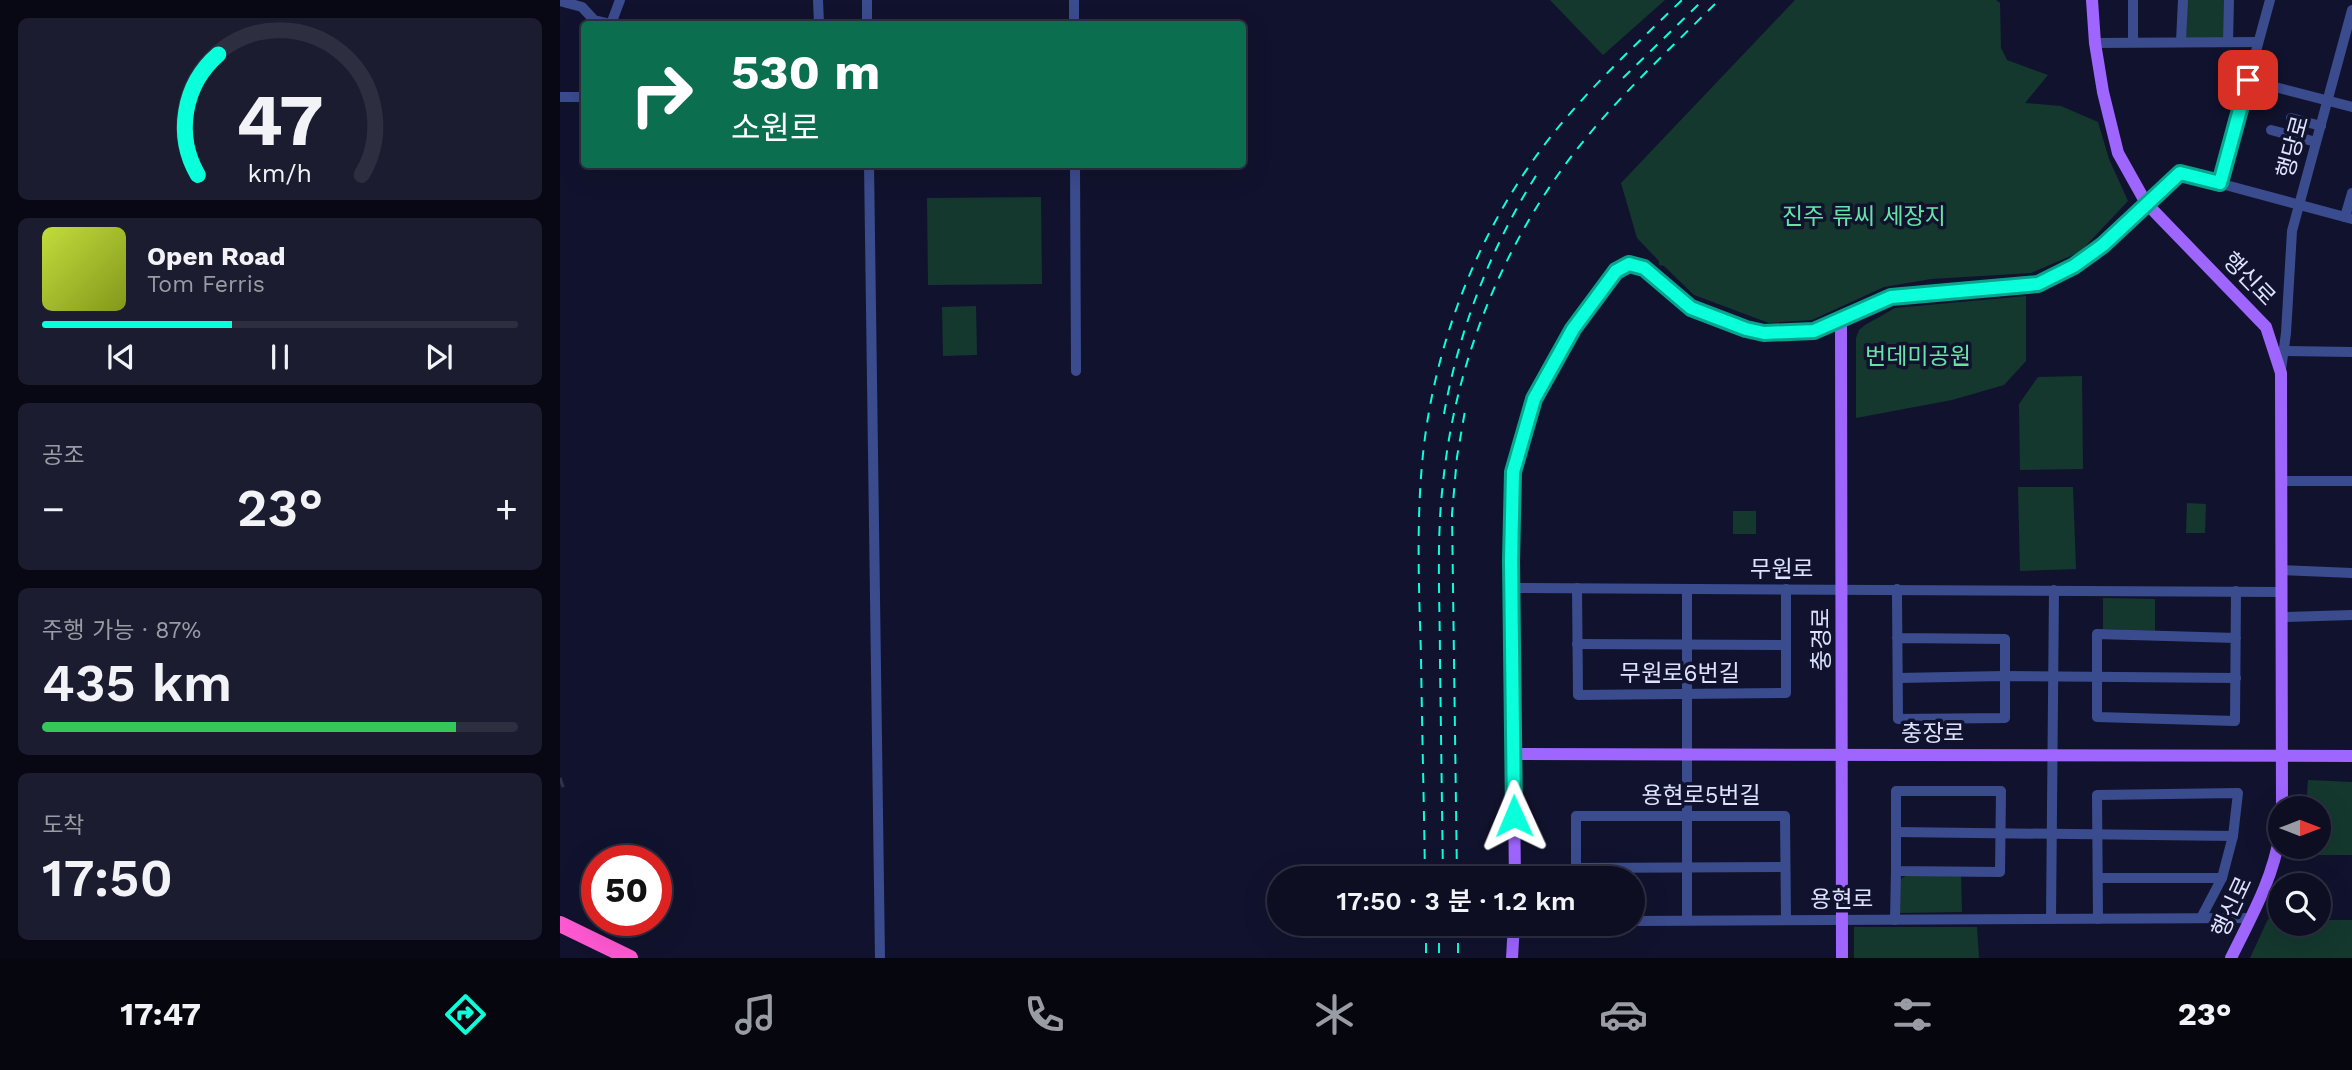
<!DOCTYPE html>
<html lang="ko">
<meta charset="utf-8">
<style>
body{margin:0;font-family:"Work Sans","Noto Sans KR",sans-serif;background:#1b1c2f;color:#f1f3f6;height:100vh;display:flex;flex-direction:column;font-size:26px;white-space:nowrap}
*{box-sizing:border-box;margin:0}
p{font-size:23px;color:#9a9ca5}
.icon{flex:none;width:38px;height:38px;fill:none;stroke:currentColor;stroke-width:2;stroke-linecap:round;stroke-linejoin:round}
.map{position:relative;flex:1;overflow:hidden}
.details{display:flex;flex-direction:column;gap:18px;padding:18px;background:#070813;width:560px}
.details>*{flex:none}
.hud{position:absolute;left:21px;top:21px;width:665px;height:147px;border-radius:7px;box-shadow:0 7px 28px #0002,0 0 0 2px #2d2e40;background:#0b6e4f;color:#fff;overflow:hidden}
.needle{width:46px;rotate:90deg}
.buttons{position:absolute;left:1708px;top:796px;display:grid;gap:14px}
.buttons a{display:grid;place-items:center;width:63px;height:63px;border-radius:50%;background:#0d0e22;box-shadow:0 7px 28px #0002,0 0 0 2px #2d2e40;font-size:35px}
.speed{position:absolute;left:21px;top:845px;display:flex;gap:14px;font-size:35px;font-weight:700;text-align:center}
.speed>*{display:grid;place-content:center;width:91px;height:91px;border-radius:50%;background:#0d0e22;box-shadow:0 7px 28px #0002,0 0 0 2px #2d2e40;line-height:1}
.speed .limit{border:10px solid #d22;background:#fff;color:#111}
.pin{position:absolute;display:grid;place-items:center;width:60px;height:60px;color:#fff;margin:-30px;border-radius:14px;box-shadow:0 4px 10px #0006}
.me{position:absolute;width:77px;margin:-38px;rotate:359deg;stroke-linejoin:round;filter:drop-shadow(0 0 5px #0008)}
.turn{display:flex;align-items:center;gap:24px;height:147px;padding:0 35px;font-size:32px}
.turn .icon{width:91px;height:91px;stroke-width:2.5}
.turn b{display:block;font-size:49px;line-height:60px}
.big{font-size:52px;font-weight:600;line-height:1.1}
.details .tile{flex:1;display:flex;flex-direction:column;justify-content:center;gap:10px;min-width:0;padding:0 24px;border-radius:10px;background:#1b1c2f}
.details .dial{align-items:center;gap:0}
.dial svg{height:182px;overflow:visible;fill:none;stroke:#2d2e40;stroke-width:7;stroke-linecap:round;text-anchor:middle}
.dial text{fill:#f1f3f6;stroke:none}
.song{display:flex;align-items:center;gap:21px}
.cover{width:84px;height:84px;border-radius:10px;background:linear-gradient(135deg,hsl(70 70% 55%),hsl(70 70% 35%))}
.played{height:7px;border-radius:4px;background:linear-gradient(90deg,#0affdb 40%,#2d2e40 40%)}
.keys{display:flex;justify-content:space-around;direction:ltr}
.heat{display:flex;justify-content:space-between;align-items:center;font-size:38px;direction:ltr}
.charge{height:10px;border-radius:5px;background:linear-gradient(90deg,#34c759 87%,#2d2e40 0)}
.trip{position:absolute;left:707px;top:866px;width:378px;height:70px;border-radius:35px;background:#0d0e22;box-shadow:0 7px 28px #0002,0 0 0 2px #2d2e40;font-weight:600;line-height:70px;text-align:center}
.menu{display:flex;height:112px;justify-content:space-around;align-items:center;background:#05060e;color:#9a9ca5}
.menu .icon{width:49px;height:49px}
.menu .on{color:#0affdb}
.menu b{font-size:32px;color:#f1f3f6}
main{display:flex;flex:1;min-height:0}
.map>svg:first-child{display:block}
</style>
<main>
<section class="details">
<div class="tile dial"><svg viewBox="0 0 100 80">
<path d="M14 69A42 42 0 1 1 86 69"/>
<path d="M14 69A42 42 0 0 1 23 16" stroke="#0affdb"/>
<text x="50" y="56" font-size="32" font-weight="700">47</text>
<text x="50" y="72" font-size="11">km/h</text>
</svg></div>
<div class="tile">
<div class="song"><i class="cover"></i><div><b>Open Road</b><p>Tom Ferris</p></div></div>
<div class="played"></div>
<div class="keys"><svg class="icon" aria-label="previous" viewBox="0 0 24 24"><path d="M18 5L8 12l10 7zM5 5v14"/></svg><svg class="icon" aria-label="pause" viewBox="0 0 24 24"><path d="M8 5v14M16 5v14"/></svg><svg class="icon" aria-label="next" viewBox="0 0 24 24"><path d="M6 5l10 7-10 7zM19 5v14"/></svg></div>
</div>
<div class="tile"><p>공조</p>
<div class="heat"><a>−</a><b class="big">23°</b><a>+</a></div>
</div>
<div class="tile"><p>주행 가능 · 87%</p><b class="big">435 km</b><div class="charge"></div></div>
<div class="tile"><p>도착</p><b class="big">17:50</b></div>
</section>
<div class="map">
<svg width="1792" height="958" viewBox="0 0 1792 958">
<rect width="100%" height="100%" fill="#11132e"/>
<!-- green -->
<g fill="#14382e">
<polygon points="990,0 1105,0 1043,55"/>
<polygon points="1235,0 1436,0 1440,3 1441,48 1447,60 1488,75 1465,103 1501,106 1538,122 1549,159 1568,201 1520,252 1471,273 1371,279 1324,287 1252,320 1209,323 1134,295 1104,266 1099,265 1099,261 1077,238 1061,183"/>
<polygon points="1627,0 1665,0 1664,39 1626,38"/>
<polygon points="481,197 482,284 368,285 367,198"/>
<polygon points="1466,296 1466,361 1444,385 1392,400 1296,418 1296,338 1299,330 1305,325 1335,308"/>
<polygon points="416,306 417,355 383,356 382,307"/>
<polygon points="1522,376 1523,469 1460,470 1459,404 1478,377"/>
<polygon points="1458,487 1513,487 1516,569 1460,571"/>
<polygon points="1627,503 1646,504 1645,533 1626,533"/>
<rect x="1173" y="511" width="23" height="23"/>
<polygon points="1543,598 1595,599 1595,631 1543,629"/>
<polygon points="1748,780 1792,782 1792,855 1744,855 1745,847 1759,847 1759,808 1746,808"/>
<polygon points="1351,873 1401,874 1402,912 1339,913 1339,880"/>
<polygon points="1708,919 1720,919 1720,924 1759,924 1759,920 1792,920 1792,958 1690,958"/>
<polygon points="1294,927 1417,927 1419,958 1294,958"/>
</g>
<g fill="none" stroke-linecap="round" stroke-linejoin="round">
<!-- minor-tunnel -->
<polyline stroke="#30324d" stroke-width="10" stroke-dasharray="10 5" stroke-linecap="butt" points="0,783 3,782"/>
<!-- minor -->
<g stroke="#3b4c8e" stroke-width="10">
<polyline points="258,0 259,24"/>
<polyline points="307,0 307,24"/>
<polyline points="514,0 514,24"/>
<polyline points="0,1 22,7 34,20 51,24 60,0"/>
<polyline points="1573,42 1573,0"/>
<polyline points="1621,42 1623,0"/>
<polyline points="1668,42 1669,0"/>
<polyline points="1535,43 1698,42"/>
<polyline points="1688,80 1792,107"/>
<polyline points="0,97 24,97"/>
<polyline points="1731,118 1761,126"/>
<polyline points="1711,130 1756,142"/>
<polyline points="309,164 320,958"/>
<polyline points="515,164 516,371"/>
<polyline points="1660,183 1710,0"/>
<polyline points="1586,203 1621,173 1792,219"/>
<polyline points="1785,217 1792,193"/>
<polyline points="1724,351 1792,352"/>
<polyline points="1721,370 1726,333 1732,231 1792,10"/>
<polyline points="1722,481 1792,481"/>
<polyline points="1722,570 1792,573"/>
<polyline points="951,588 1721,592"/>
<polyline points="1017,588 1018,695 1226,693 1226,589"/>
<polyline points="1127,589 1127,920"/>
<polyline points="1337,589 1337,597 1338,719 1445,718 1445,639 1337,638"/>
<polyline points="1722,617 1792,615"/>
<polyline points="1676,638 1537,634 1537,717 1675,721 1676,591"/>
<polyline points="1017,644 1226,645"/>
<polyline points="1338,678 1444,676 1676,678"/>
<polygon points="1336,791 1441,791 1440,872 1336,871"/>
<polyline points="1336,832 1673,836"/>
<polyline points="1016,868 1225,867"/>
<polyline points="1016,878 1016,816 1225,816 1226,920"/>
<polyline points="1538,878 1662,878"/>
<polyline points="1491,919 1494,590"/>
<polyline points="1538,919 1537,795 1678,793 1673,836 1662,878 1641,918"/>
<polyline points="1335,920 1336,871"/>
<polyline points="1073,921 1691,918"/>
</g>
<!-- major -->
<g stroke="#9f65ff" stroke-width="12">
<polyline points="1532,0 1535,43 1543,92 1558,153 1586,203 1706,327 1721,373 1722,808"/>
<polyline points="1281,319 1282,958"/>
<polyline points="953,754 1792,756"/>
<polyline points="955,878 951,561 953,472 974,399 1013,329 1056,271 1069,264 1084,268 1131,308 1186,329 1204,333 1254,331 1331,297 1478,284 1514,266 1543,245 1586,203"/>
<polyline points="952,958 954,924"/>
<path d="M1671 958C1691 917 1713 879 1720 834"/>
</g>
<!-- highway -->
<polyline stroke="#ff59d1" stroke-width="16" points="0,924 70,958"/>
<!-- rail -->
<g stroke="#0affdb" stroke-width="2" stroke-dasharray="10 9" stroke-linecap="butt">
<polyline points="1063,78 1143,0"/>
<path d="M884 414C899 329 931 247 977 174"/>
<path d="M865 878C864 804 862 730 861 656 859 589 856 521 863 454 874 349 913 245 974 159 1016 100 1070 50 1122 0"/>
<path d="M883 878C882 806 881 734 880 662 880 602 876 542 883 483 894 374 933 269 995 179 1041 112 1102 57 1159 0"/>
<polyline points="897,878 892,514 897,457 906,405"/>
<polyline points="866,924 866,958"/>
<polyline points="879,924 879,958"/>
<polyline points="898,924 898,958"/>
</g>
</g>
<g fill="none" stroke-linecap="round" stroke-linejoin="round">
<defs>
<polyline id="route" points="954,816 951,561 953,472 974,399 1013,329 1056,271 1069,264 1084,268 1131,308 1186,329 1204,333 1254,331 1331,297 1478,284 1514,266 1543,245 1620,173 1660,183 1688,80"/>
</defs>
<!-- route casing -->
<use href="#route" stroke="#06a68e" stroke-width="18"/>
<!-- route -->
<use href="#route" stroke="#0affdb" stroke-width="12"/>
</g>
<g text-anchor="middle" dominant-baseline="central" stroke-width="7" stroke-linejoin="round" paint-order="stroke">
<!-- street labels -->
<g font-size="23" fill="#dee2ff" stroke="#11132e">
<text transform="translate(1733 147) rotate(-75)">행당로</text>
<text transform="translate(1689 279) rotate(46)">행신로</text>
<text x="1222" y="569">무원로</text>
<text transform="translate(1261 639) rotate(-90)">충경로</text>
<text x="1120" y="673">무원로6번길</text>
<text x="1373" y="733">충장로</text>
<text x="1141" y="795">용현로5번길</text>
<text x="1282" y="899">용현로</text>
<text transform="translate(1672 907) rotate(-65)">행신로</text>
</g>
<!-- park labels -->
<g font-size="23" fill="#64e5a5" stroke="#11132e">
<text x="1304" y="216">진주 류씨 세장지</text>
<text x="1358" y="356">번데미공원</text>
</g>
</g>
</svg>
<div class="buttons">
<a><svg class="needle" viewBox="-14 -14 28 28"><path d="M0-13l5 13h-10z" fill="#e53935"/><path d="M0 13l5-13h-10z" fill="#9a9ca5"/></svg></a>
<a><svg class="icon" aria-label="search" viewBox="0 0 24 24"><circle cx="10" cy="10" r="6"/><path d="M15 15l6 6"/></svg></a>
</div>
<div class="speed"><div class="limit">50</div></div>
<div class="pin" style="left:1688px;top:80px;background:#d93025"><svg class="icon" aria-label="arrive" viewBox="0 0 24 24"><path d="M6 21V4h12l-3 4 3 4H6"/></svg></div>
<svg class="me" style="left:954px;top:816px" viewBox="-20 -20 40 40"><path d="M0-17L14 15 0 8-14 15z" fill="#0affdb" stroke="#fff" stroke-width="4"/></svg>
<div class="trip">17:50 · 3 분 · 1.2 km</div>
<div class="hud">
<div class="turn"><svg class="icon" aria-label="right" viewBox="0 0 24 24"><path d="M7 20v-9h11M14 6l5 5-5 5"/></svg><div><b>530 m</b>소원로</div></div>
</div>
</div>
</main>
<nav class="menu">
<b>17:47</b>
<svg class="icon on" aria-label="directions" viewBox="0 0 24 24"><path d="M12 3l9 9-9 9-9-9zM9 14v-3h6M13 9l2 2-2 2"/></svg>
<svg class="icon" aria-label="music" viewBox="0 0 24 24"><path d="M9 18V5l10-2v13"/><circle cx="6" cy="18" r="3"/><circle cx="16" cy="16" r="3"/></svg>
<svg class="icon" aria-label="phone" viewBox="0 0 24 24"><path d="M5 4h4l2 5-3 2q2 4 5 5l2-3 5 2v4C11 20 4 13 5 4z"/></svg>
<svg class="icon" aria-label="climate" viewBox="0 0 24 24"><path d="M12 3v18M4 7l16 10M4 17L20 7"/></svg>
<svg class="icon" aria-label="car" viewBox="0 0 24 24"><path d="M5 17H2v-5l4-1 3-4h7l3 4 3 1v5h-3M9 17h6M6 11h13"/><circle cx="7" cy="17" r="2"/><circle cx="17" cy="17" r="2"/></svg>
<svg class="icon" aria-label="filters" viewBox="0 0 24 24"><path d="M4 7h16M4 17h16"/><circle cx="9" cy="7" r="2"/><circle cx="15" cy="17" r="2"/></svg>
<b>23°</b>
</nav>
